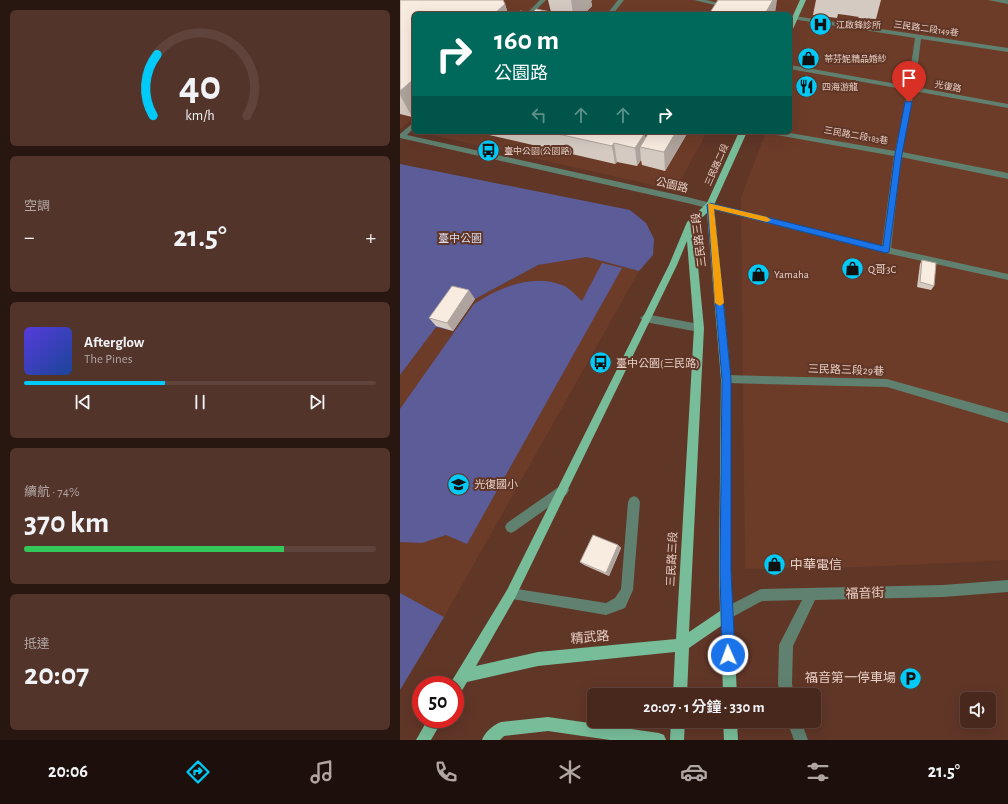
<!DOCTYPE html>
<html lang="zh-TW">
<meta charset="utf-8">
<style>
body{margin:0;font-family:"Alegreya Sans","Noto Sans TC",sans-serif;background:#52342a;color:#f1f3f6;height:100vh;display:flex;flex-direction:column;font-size:15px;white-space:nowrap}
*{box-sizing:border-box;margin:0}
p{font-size:13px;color:#b1a6a4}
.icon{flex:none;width:22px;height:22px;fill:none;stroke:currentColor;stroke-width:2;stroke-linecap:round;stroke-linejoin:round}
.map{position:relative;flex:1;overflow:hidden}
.details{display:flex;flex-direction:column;gap:10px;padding:10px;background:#281610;width:400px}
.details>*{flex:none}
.guide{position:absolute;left:12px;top:12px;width:380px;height:122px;border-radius:6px;box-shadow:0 4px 16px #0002,0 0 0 1px #60443b;background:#00695c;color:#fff;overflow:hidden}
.fabs{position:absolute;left:560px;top:692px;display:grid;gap:8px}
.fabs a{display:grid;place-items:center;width:36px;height:36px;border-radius:6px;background:#48281d;box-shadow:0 4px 16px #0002,0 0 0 1px #60443b;font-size:20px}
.speed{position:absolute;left:12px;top:676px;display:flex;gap:8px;font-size:20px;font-weight:700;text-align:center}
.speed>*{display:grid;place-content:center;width:52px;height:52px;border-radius:50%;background:#48281d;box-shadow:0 4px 16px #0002,0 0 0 1px #60443b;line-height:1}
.speed .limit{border:6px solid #d22;background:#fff;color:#111}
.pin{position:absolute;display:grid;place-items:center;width:34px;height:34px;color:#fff;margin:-41px -17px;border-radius:50% 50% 50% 0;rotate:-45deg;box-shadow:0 0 4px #0007}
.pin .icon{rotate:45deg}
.me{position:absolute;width:44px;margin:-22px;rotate:358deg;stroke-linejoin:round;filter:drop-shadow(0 0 3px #0008)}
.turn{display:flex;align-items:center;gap:14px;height:84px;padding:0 16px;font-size:18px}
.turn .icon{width:52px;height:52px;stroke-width:2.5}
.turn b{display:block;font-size:28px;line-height:34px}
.lanes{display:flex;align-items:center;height:38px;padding:0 16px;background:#0003;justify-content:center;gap:20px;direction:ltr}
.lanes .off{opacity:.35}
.big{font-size:30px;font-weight:600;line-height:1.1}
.details .card{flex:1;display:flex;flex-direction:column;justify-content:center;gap:6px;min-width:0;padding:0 14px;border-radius:6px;background:#52342a}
.details .dial{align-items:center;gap:0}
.dial svg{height:104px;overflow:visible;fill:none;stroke:#60443b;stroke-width:7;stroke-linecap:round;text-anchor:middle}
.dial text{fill:#f1f3f6;stroke:none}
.song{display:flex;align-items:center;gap:12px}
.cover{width:48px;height:48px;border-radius:6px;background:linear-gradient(135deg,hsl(250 70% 55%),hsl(220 70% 35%))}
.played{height:4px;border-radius:2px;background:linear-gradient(90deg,#00cbf8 40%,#60443b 40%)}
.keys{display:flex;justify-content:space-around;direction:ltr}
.heat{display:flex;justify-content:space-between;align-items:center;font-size:22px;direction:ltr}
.charge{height:6px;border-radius:3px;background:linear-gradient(90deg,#34c759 74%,#60443b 0)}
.trip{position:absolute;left:187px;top:688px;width:234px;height:40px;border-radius:6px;background:#48281d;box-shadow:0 4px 16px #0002,0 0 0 1px #60443b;font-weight:600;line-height:40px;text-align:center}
.tabs{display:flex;height:64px;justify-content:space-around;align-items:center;background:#1d100c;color:#b1a6a4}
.tabs .icon{width:28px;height:28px}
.tabs .on{color:#00cbf8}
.tabs b{font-size:18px;color:#f1f3f6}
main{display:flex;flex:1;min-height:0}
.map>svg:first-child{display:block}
</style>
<main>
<section class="details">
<div class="card dial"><svg viewBox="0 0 100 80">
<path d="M14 69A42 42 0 1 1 86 69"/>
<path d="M14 69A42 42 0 0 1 17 22" stroke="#00cbf8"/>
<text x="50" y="56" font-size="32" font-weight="700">40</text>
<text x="50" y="72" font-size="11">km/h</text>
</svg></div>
<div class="card"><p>空調</p>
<div class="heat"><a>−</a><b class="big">21.5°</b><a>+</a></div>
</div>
<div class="card">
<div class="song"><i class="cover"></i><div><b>Afterglow</b><p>The Pines</p></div></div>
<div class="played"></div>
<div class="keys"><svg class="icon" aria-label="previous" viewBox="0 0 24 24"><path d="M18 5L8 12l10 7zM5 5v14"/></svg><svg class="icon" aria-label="pause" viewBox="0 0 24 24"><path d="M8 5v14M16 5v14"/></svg><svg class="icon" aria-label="next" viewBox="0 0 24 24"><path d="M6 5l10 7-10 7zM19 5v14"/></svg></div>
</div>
<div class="card"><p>續航 · 74%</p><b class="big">370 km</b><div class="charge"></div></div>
<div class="card"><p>抵達</p><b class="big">20:07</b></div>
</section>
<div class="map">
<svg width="608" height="740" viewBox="0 0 608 740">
<rect width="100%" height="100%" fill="#603627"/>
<!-- built -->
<g fill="#6d3c29">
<polygon points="0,0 608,0 608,560 464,567 345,569 341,197 366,132 390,132 390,71 394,61 390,60 390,14 14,14 14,117 0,129"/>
<polygon points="18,132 307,132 275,190"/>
<polygon points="187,257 239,271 44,617 0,593 0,375 36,326 53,331 75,299 138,265"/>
</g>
<!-- green -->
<g fill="#5b5c98">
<polygon points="0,164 230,210 246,223 254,239 253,255 239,271 187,257 138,265 75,299 53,331 36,327 0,375"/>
<path d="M202 263 222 268 67 544 46 535 22 543 0 542V409L74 304C98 288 133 273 162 285 170 288 176 296 182 301Z"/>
<polygon points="0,593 44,617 0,690"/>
</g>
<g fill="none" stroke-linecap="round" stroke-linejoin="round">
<!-- minor -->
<g fill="#608170" fill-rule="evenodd">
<polygon points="140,0 146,0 132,14 126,14"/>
<polygon points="218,0 224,0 213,14 207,14"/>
<polygon points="294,0 306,0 322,4 319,6"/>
<polygon points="588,0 608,0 608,4"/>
<polygon points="394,16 608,48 608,52 521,39 515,87 608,104 608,108 514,91 502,152 608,173 608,179 501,157 491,248 608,274 608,280 486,253 287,203 0,138 0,134 14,122 14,128 7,135 287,197 482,246 494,156 371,134 367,132 384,132 495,151 508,90 390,69 390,65 508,86 515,38 392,19 392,17"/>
<polygon points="245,314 299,324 302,325 304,328 302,331 299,332 245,322 240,318"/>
<polygon points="326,375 487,379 608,413 608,423 487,387 326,383 322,382 321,379 322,376"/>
<polygon points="163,484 167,486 169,490 167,494 115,531 111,533 107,531 105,527 107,523"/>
<polygon points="234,496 238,498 240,502 233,590 225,608 206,615 107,598 105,594 107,590 111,588 206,603 215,598 221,589 228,502 230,498"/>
<polygon points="608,580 608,592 543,597 415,600 393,646 392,684 394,695 380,695 378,684 379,645 402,600 362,601 327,620 322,619 321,614 322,609 361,589 543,585"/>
<polygon points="387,721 401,721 408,740 394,740"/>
</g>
<!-- major -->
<g fill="#78bd9a" fill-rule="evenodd">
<polygon points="400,0 406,0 393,29 390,31 390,22"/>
<path d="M339 132H347L314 205 331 379V571L337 695H323L321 626 289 648 287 695H273L275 652 138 666 67 682 60 694 55 696V685L50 684 107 590 269 265 287 222 307 203ZM307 213 321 379 319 571 320 611 289 632 304 328 294 225ZM287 241 294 328 276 639 138 652 76 666 115 598 277 265Z"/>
<path d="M148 717 259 733 264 735 266 740H210L148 731 104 736 100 740H82C85 732 93 725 101 722Z"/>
<polygon points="28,719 43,719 31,740 16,740"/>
<polygon points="271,721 285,721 284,740 270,740"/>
<polygon points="323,721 337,721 338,740 324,740"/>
</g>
</g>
<!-- wall -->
<g fill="#d5cac1">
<polygon points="0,0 105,4 108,14 14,14 14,115 12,117 0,114"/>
<polygon points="148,0 192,0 191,1 192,6 184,14 117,14 151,12"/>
<polygon points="416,0 481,0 476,19 458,18 459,17 446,15 438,14 437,18 413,15"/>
<polygon points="76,132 241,132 246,138 249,132 288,132 265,171 242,165 241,160 237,166 217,162 215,164"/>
<polygon points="522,260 534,286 531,290 517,287 520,264"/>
<polygon points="75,299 53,331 36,326 29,318"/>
<polygon points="218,545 221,548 209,576 184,565 180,562"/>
</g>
<!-- shaded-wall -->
<g fill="#aea49d">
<polygon points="171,0 192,0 191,1 192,6 184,14 173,14"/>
<polygon points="373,0 377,0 375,14 365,14"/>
<polygon points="105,4 108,14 94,14"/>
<polygon points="14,79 14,115 12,117 0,95 0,91"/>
<polygon points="276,132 288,132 265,171 264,152"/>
<polygon points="245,133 247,149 240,147 241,160 237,166 235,148"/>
<polygon points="214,143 217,162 215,164 212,146"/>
<polygon points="69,290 75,299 53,331 47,323"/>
<polygon points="218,545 221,548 209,576 206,573"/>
</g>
<!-- building -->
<g fill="#f8ebe0" stroke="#aea49d">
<polygon points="0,0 103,0 105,4 94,14 14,14 14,79 0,91"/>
<polygon points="318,0 373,0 365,14 309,14"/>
<polygon points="136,9 161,14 117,14 120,11 132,13"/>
<polygon points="149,132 241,132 245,133 235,148 214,143 212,146"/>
<polygon points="249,132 276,132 264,152 240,147"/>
<polygon points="522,260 536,263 534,286 520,282"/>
<polygon points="52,286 69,290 47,323 29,318"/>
<polygon points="193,535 218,545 206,573 180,562"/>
</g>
<!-- route -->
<polygon fill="#1a73e8" stroke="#114b97" points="509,101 512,102 502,154 489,252 486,253 314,209 331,379 331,571 335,655 333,659 328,661 324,659 322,655 320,571 322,379 307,205 310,203 483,246 495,154 505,102"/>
<!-- slow -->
<polygon fill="#f59e0b" points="308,203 367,217 371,220 367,222 314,209 324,303 320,306 315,303"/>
<!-- icons -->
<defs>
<symbol id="hospital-disc" viewBox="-11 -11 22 22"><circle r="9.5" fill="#00cbf8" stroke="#603627"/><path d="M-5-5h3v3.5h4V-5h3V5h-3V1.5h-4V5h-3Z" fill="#111"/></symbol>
<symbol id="shop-disc" viewBox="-11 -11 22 22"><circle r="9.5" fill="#00cbf8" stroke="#603627"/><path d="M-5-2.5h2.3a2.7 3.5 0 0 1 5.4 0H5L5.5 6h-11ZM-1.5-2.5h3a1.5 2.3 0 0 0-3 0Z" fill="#111"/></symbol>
<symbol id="restaurant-disc" viewBox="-11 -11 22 22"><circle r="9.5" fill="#00cbf8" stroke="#603627"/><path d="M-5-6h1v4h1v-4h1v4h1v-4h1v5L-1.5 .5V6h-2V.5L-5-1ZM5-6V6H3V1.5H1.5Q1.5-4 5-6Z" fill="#111"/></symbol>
<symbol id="bus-disc" viewBox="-11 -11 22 22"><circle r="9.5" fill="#00cbf8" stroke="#603627"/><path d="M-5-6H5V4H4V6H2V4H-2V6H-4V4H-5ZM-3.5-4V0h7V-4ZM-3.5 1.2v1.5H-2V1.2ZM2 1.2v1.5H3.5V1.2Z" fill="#111"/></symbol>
<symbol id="school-disc" viewBox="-11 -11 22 22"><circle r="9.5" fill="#00cbf8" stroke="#603627"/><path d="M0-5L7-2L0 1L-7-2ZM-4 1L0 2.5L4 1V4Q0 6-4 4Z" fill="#111"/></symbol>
<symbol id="parking-disc" viewBox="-11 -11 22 22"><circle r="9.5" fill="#00cbf8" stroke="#603627"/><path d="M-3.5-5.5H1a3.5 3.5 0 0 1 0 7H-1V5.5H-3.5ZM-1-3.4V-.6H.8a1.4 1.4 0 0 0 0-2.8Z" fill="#111"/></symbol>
</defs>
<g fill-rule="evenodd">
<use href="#hospital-disc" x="408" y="12" width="25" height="25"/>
<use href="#shop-disc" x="396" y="46" width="25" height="25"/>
<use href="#restaurant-disc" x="394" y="74" width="25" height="25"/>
<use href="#bus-disc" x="76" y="138" width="25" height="25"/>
<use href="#shop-disc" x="440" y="256" width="25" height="25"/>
<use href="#shop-disc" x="346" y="262" width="25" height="25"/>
<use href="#bus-disc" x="188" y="350" width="25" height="25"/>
<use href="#school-disc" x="46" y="472" width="25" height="25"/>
<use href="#shop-disc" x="362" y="552" width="25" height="25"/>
<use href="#parking-disc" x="498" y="666" width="25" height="25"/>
</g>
<g text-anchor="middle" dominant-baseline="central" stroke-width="4" stroke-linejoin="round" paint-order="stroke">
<!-- far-poi labels -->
<g font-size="9" fill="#e9cfc5" stroke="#603627" text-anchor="start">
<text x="436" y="25">江啟鋒診所</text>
<text x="424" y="59">蒂芬妮精品婚紗</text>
<text x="422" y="87">四海游龍</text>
<text x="104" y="151">臺中公園(公園路)</text>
</g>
<!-- far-street labels -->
<g font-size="9" fill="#e9cfc5" stroke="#603627">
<text transform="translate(526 29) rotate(8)">三民路二段149巷</text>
<text transform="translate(548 87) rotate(10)">光復路</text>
<text transform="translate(456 136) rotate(10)">三民路二段183巷</text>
<text transform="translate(317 165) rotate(-66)">三民路二段</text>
</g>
<!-- street labels -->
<g font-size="11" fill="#e9cfc5" stroke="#603627">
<text transform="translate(272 185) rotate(13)">公園路</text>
<text transform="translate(299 240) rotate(-97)">三民路三段</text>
<text transform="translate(446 370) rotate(2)">三民路三段29巷</text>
<text transform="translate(272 559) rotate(-87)">三民路三段</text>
</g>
<!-- park labels -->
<g font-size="11" fill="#dadcef" stroke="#603627">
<text x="60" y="238">臺中公園</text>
</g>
<!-- poi labels -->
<g font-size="11" fill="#e9cfc5" stroke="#603627" text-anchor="start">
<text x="468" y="269">Q哥3C</text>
<text x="374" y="274">Yamaha</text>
<text x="216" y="363">臺中公園(三民路)</text>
<text x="74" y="484">光復國小</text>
</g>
<!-- near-poi labels -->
<g font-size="13" fill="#e9cfc5" stroke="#603627" text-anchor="start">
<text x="390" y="565">中華電信</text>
<text x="496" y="678" text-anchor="end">福音第一停車場</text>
</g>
<!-- near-street labels -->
<g font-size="13" fill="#e9cfc5" stroke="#603627">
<text transform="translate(465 594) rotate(-2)">福音街</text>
<text transform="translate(190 638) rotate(-5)">精武路</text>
</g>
</g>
</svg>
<div class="fabs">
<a><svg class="icon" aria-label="sound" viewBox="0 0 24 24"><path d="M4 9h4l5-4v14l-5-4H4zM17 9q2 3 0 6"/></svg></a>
</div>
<div class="speed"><div class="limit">50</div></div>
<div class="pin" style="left:509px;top:102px;background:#d93025"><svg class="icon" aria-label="arrive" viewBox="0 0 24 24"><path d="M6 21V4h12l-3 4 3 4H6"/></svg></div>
<svg class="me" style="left:328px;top:655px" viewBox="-20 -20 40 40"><circle r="17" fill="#1a73e8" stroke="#fff" stroke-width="3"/><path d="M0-11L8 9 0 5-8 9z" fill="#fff"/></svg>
<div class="trip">20:07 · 1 分鐘 · 330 m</div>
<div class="guide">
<div class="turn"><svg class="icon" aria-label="right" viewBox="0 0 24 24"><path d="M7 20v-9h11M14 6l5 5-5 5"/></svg><div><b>160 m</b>公園路</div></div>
<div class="lanes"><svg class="icon off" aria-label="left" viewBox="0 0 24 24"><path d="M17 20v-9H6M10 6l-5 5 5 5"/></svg><svg class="icon off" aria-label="ahead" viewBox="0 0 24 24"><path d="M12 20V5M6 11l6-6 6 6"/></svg><svg class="icon off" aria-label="ahead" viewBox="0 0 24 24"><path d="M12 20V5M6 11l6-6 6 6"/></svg><svg class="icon" aria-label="right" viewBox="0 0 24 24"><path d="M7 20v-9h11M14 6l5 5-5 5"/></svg></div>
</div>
</div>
</main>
<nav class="tabs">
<b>20:06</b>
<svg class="icon on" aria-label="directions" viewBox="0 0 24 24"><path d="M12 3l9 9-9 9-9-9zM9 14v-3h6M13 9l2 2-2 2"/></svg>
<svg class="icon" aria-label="music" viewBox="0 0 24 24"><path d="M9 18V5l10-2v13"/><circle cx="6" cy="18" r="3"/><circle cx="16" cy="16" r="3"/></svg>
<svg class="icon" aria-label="phone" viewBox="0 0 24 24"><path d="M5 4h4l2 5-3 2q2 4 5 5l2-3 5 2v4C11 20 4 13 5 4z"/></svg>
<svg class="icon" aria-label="climate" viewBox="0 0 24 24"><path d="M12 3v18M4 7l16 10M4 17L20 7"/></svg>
<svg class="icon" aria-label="car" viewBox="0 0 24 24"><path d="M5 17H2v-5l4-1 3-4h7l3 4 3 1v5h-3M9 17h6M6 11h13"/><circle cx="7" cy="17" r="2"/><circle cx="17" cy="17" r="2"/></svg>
<svg class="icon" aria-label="filters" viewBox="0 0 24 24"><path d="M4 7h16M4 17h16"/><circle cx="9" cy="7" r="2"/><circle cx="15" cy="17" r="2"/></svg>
<b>21.5°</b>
</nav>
